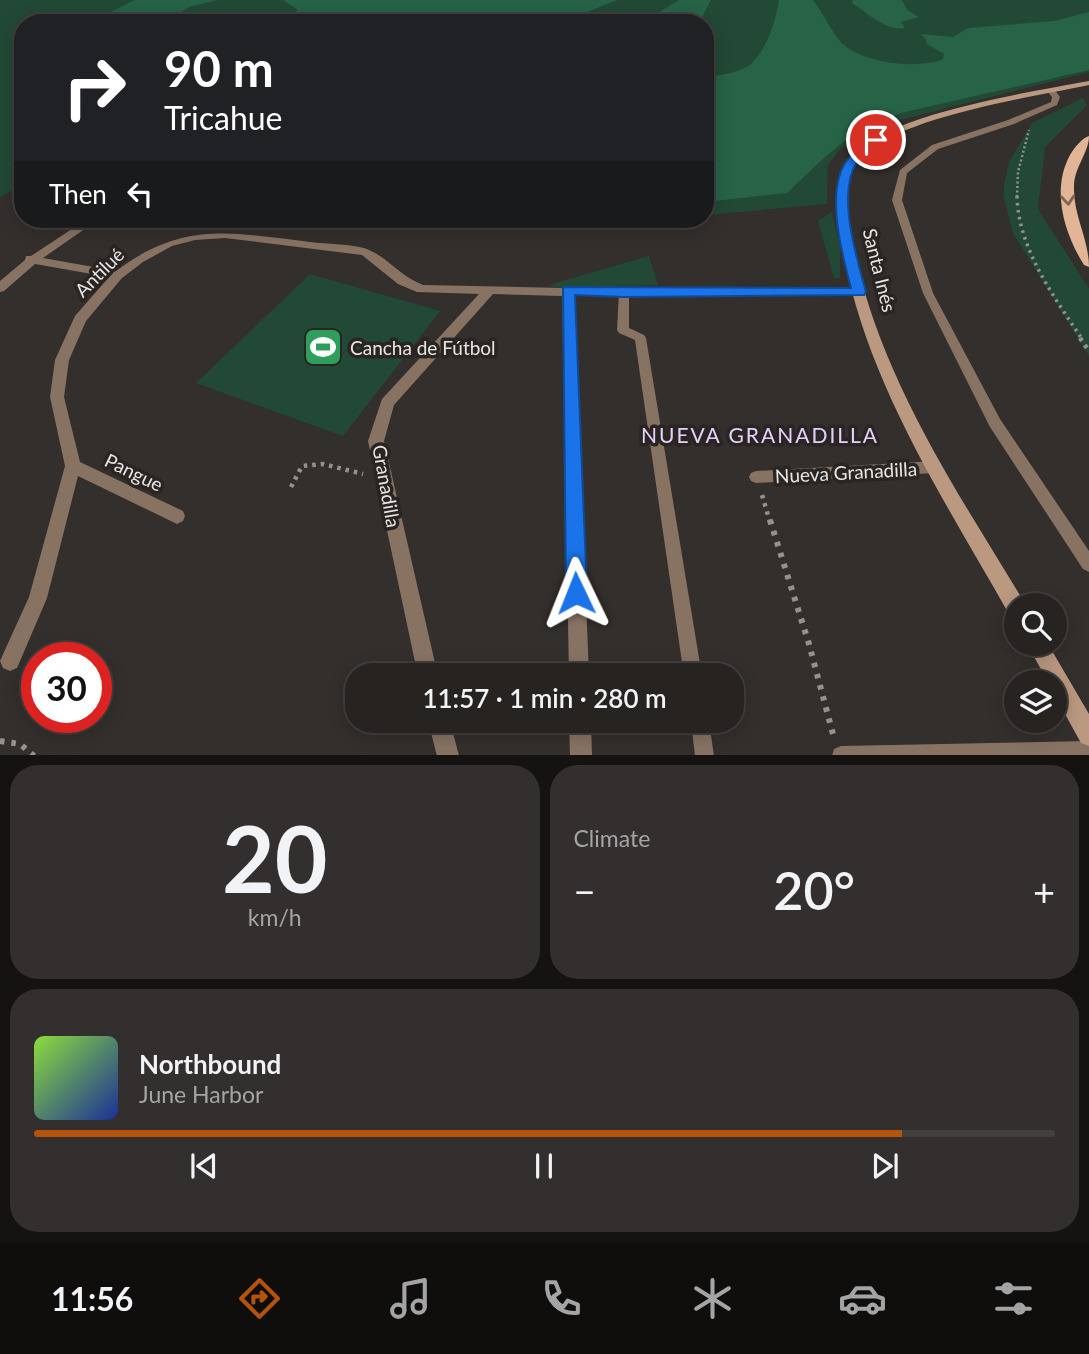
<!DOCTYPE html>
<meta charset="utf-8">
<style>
body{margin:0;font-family:Lato,sans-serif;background:#322f2e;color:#f1f3f6;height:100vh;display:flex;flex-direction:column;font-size:26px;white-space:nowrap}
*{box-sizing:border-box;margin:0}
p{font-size:23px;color:#a4a4a5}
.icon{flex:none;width:38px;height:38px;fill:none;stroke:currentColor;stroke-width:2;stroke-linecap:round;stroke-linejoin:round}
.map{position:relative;height:755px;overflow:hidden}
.side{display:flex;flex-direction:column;gap:10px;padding:10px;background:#151312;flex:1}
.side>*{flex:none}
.banner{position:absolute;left:14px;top:14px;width:700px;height:214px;border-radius:28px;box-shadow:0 4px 18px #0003,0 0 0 2px #42403f;background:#202124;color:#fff;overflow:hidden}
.buttons{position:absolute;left:1004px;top:593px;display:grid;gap:14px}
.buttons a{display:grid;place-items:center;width:63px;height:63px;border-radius:50%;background:#262321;box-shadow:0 4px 18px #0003,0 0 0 2px #42403f;font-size:35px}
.speed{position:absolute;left:21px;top:642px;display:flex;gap:14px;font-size:35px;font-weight:700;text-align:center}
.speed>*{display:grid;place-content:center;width:91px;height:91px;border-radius:50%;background:#262321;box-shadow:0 4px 18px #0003,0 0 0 2px #42403f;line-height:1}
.speed .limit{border:10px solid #d22;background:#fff;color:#111}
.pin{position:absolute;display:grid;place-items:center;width:60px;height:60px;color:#fff;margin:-30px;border:4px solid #fff;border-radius:50%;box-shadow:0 2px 7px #0007}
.me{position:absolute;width:77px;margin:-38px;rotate:358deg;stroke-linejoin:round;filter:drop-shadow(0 0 5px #0008)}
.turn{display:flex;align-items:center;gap:24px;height:147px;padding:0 35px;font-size:32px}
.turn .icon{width:91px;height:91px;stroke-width:2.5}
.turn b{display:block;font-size:49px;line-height:60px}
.then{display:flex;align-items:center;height:66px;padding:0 35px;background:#0003;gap:14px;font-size:26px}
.big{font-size:52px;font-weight:600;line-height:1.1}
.side .widget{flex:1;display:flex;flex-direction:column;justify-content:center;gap:10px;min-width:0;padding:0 24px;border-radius:28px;background:#322f2e}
.side .dial{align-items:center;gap:0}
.dial b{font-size:91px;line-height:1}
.song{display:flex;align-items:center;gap:21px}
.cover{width:84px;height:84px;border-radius:10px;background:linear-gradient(135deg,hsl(90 70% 55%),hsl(230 70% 35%))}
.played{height:7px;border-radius:4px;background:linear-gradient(90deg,#b45309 85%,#42403f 85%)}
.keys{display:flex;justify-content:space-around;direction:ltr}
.heat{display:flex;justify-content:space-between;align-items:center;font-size:38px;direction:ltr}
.side .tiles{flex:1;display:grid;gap:10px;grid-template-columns:1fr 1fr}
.widget:last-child{grid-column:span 2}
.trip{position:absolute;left:345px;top:663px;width:399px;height:70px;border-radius:28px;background:#262321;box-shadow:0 4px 18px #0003,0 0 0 2px #42403f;font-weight:600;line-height:70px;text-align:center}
.menu{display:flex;height:112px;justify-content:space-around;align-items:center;background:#0f0e0d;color:#a4a4a5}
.menu .icon{width:49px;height:49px}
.menu .selected{color:#b45309}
.menu b{font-size:32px;color:#f1f3f6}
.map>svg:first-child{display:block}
</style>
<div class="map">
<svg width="1089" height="756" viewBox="0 0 1089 756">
<rect width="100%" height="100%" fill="#332f2c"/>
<!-- green -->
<g fill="#224936">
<polygon points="0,0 1089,0 1089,72 877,126 841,148 828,165 827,204 705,215 705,23 23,23 23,184 0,197"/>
<polygon points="1083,98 1087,105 1045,147 1038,209 1089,289 1089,356 1013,233 1004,198 1004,185 1009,162 1032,123"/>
<polygon points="832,212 840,247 840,278 834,278 818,221"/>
<polygon points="462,219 661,219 522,227"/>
<polygon points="649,256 658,285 551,287 552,284"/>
<polygon points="310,274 440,311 343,436 196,383"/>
</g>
<!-- forest -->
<g fill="#266347">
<polygon points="135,0 218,0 189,7 165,23 96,23 94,20"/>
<polygon points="283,0 617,0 560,23 280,23 298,10"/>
<polygon points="679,0 711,0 699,23 635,23 648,19"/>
<path d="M779 0H813C823 13 830 29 840 41 858 63 919 70 943 59L944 54 927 44 926 39 920 34 953 37 968 28 1054 21 1089 12V70L901 113 856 132 826 156 787 193 705 202V78C720 75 742 73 753 62 768 46 776 20 779 0Z"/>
<path d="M853 0H902L907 10 919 17 901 22 905 28C887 32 866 12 852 3Z"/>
</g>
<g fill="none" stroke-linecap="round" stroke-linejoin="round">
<!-- path-far3 -->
<polyline stroke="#95918f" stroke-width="2.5" stroke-dasharray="2 2.5" stroke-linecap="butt" points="1017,197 1018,172 1029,130"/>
<!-- path-far2 -->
<path stroke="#95918f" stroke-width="3.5" stroke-dasharray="2.5 4.5" stroke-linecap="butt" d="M1017 196C1018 248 1054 297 1082 339"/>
<!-- path-far1 -->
<g stroke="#95918f" stroke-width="4.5" stroke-dasharray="3.5 5" stroke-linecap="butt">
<polyline points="1080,338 1089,351"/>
<polyline points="291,487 302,466 323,464 363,474"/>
<polyline points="762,495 770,522"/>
</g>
<!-- path -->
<g stroke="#95918f" stroke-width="6" stroke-dasharray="4.5 7" stroke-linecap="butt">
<polyline points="770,520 809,644 834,738"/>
<polyline points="0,741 20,744 34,756"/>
</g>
<!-- service -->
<g fill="#887363" fill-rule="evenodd">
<polygon points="1048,89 1054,89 1060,97 1057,105 1014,124 938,149 907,173 902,200 933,293 1000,419 1089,551 1089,572 1083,569 990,427 923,293 892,200 900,170 932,145 1008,120 1051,102 1052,97 1047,91"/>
<polygon points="624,289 629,293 629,328 644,335 646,338 702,676 684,676 635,340 619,333 617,330 619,293"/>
<polygon points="935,461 940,463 942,467 940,471 935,473 756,483 751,481 749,477 751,473 756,471"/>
<polygon points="691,721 709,721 714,756 695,756"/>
<polygon points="1089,741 1089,756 832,756 834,749 841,746"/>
</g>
<!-- minor -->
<g fill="#887363" fill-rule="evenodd">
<path d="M87 219H99L43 258 116 271C184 220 232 233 310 242 324 244 358 244 369 250 388 258 400 276 423 285L563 288 568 286 624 289 859 288 865 292 859 296H574L589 676H569L562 296 493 294 394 405 384 441 438 676H418L368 441 382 399 479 294 417 292 398 284 362 255 225 238 195 240 172 246 143 262 122 278 86 321 69 360 64 397 80 462 183 511 185 516 183 521 177 524 78 476 47 598 17 668 10 671 3 668 0 661 29 597 65 466 50 397 55 360 75 316 109 277 35 264 4 291 0 292V281L25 260 26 256H31Z"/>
<polygon points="428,721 450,721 459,756 437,756"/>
<polygon points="569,721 591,721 592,756 570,756"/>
</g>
<!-- secondary -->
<g fill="#bb9880" fill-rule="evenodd">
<path d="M1089 81V85C1033 97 897 117 859 159 841 178 847 211 851 235 876 372 954 486 1024 602L1025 606H1017V618L1010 616C943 497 863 378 841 240 836 212 831 177 853 154 893 113 1030 92 1089 81Z"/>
<polygon points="1027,644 1048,644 1089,714 1089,746 1081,743 1055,696 1055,682 1048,682"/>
</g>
<!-- primary -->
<path fill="#e1b595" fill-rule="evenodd" d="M1089 136C1089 153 1074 167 1074 187 1073 215 1089 239 1089 267L1084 265C1064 233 1051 190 1070 155 1075 147 1081 139 1089 136Z"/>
</g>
<!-- one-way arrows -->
<defs><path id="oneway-chevron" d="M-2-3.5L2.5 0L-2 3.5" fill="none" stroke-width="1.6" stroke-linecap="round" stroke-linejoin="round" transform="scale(1.75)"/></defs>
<use stroke="#7c6656" href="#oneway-chevron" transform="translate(1068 200) rotate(85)"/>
<!-- route -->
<path fill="#1a73e8" stroke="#114b97" stroke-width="2" d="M873 137 881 140C874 148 863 154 857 162 836 193 857 259 866 292L864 295 624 297 575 295 587 593 584 600 576 603 569 600 566 593 563 287 851 288C842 254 824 189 848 159 854 151 865 144 873 137Z"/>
<!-- icons -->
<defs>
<symbol id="stadium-square" viewBox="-11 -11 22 22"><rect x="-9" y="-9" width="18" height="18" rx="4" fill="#2e9e5b" stroke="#292522"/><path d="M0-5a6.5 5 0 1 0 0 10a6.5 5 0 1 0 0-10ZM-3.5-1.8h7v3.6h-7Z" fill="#fff"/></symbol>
</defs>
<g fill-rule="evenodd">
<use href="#stadium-square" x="301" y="325" width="44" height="44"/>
</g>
<g text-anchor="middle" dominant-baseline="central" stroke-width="7" stroke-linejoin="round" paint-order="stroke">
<!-- street labels -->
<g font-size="19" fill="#e8e5e4" stroke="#292522">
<text transform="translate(880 270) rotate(76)">Santa Inés</text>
<text transform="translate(99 272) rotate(-45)">Antilué</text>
<text transform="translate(134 472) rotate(26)">Pangue</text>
<text transform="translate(846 472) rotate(-3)">Nueva Granadilla</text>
<text transform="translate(387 486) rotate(80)">Granadilla</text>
</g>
<!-- poi labels -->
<g font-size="19" fill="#e8e5e4" stroke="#292522" text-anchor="start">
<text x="350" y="347">Cancha de Fútbol</text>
</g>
<!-- neighbourhood labels -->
<g font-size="21" letter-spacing="2" fill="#e6d0f9" stroke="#292522">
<text x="760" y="434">NUEVA GRANADILLA</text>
</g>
</g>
</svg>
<div class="buttons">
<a><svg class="icon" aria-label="search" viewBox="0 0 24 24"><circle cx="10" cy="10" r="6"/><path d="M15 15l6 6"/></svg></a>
<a><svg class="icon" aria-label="layers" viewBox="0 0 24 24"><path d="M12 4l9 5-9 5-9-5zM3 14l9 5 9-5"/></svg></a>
</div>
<div class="speed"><div class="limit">30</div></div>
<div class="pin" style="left:876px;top:140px;background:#d93025"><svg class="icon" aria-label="arrive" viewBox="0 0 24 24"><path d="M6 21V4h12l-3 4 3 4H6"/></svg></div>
<svg class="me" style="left:576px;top:593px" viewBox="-20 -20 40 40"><path d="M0-17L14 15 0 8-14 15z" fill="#1a73e8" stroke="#fff" stroke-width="4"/></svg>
<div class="trip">11:57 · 1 min · 280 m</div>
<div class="banner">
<div class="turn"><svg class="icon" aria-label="right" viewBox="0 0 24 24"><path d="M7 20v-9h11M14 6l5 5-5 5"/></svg><div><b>90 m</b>Tricahue</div></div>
<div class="then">Then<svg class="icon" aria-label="left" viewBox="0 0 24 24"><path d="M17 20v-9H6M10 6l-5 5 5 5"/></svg></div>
</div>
</div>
<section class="side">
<div class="tiles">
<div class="widget dial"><b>20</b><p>km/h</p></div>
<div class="widget"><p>Climate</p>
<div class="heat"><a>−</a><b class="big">20°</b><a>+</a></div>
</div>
<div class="widget">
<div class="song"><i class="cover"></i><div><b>Northbound</b><p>June Harbor</p></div></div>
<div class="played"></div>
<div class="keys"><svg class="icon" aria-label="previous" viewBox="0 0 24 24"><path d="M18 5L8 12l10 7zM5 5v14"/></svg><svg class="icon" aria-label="pause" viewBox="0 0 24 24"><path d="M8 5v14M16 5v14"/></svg><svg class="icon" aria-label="next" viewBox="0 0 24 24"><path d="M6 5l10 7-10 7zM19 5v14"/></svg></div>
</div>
</div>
</section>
<nav class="menu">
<b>11:56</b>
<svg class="icon selected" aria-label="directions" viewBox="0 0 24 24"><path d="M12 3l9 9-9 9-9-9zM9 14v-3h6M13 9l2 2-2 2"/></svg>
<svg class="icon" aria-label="music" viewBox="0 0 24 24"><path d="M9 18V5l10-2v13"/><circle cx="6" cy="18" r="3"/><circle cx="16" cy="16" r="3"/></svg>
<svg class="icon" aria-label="phone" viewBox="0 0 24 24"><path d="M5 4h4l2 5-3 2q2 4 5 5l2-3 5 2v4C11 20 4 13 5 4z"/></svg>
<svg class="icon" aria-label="climate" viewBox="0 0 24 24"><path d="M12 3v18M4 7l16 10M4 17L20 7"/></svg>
<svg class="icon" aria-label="car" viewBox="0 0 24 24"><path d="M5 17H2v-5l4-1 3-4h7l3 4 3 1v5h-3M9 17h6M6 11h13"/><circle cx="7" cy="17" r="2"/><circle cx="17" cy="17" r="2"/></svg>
<svg class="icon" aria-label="filters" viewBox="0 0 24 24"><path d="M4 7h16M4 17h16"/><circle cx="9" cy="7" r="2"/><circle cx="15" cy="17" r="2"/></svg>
</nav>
